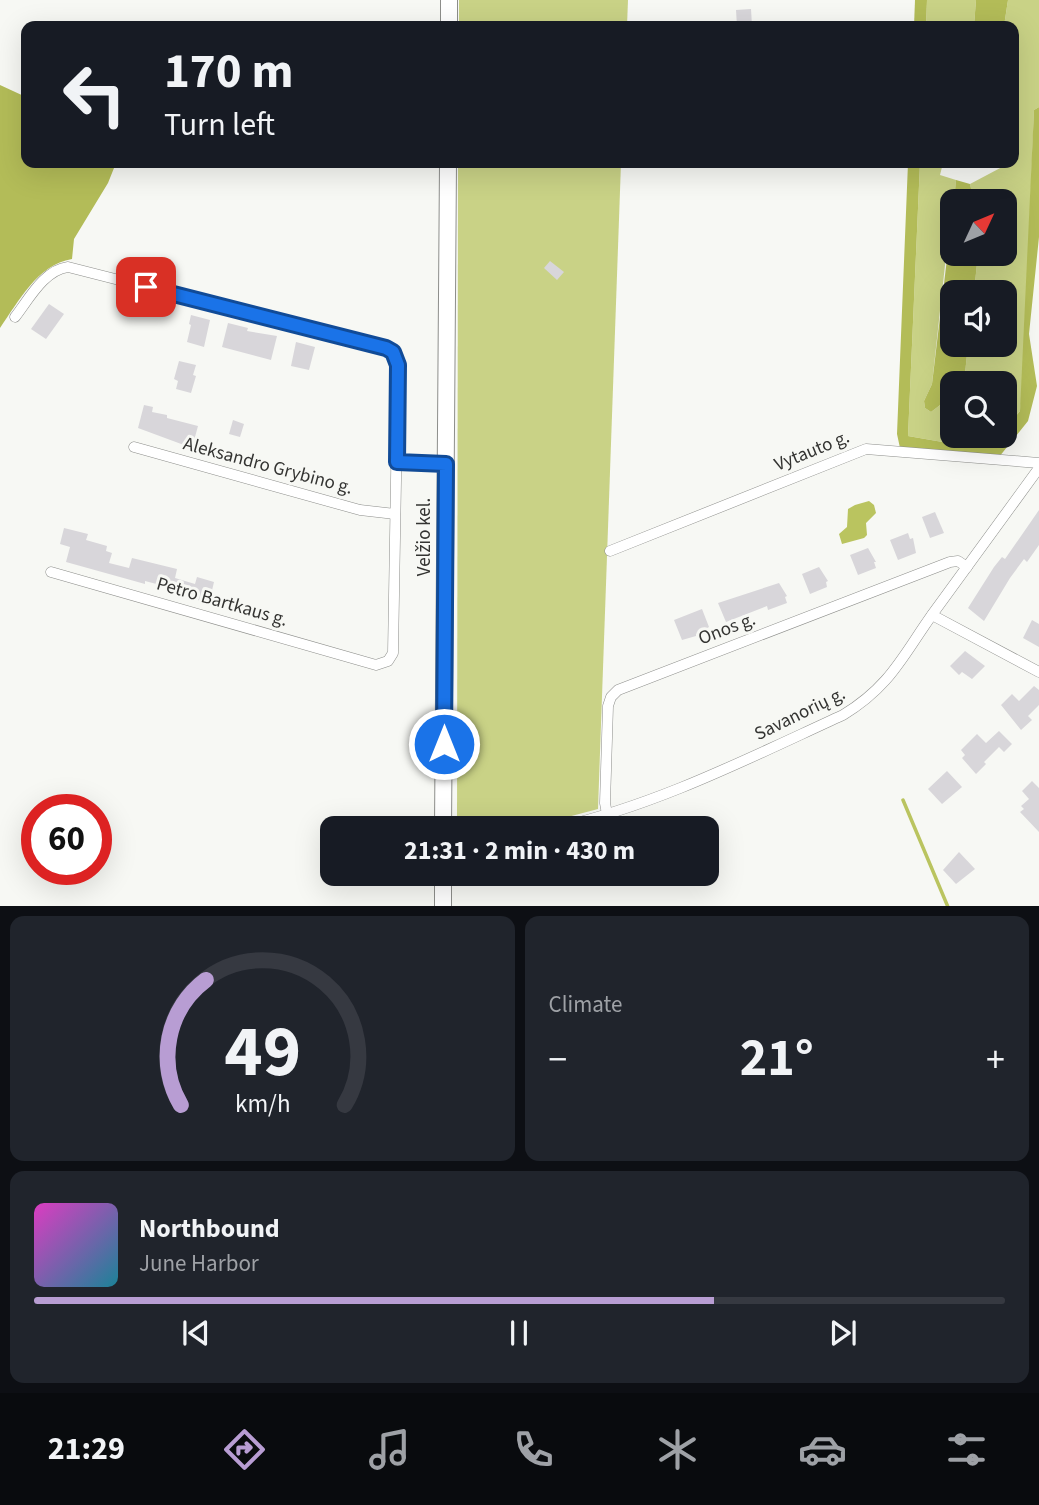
<!DOCTYPE html>
<meta charset="utf-8">
<style>
body{margin:0;font-family:"Source Sans 3",sans-serif;background:#20242c;color:#f1f3f6;height:100vh;display:flex;flex-direction:column;font-size:26px;white-space:nowrap}
*{box-sizing:border-box;margin:0}
p{font-size:23px;color:#9ea1a6}
.icon{flex:none;width:38px;height:38px;fill:none;stroke:currentColor;stroke-width:2;stroke-linecap:round;stroke-linejoin:round}
.map{position:relative;height:906px;overflow:hidden}
.panel{display:flex;flex-direction:column;gap:10px;padding:10px;background:#0d0f14;flex:1}
.panel>*{flex:none}
.banner{position:absolute;left:21px;top:21px;width:998px;height:147px;border-radius:14px;box-shadow:0 7px 28px #0002;background:#171b24;color:#f1f3f6;overflow:hidden}
.needle{width:46px;rotate:46deg}
.fabs{position:absolute;left:940px;top:189px;display:grid;gap:14px}
.fabs a{display:grid;place-items:center;width:77px;height:77px;border-radius:14px;background:#171b24;box-shadow:0 7px 28px #0002;font-size:35px}
.speed{position:absolute;left:21px;top:794px;display:flex;gap:14px;font-size:35px;font-weight:700;text-align:center}
.speed>*{display:grid;place-content:center;width:91px;height:91px;border-radius:50%;background:#171b24;box-shadow:0 7px 28px #0002;line-height:1}
.speed .limit{border:10px solid #d22;background:#fff;color:#111}
.pin{position:absolute;display:grid;place-items:center;width:60px;height:60px;color:#fff;margin:-30px;border-radius:14px;box-shadow:0 4px 10px #0006}
.me{position:absolute;width:77px;margin:-38px;rotate:0deg;stroke-linejoin:round;filter:drop-shadow(0 0 5px #0008)}
.turn{display:flex;align-items:center;gap:24px;height:147px;padding:0 28px;font-size:32px}
.turn .icon{width:91px;height:91px;stroke-width:2.5}
.turn b{display:block;font-size:49px;line-height:60px}
.big{font-size:52px;font-weight:700;line-height:1.1}
.panel .card{flex:1;display:flex;flex-direction:column;justify-content:center;gap:10px;min-width:0;padding:0 24px;border-radius:14px;background:#20242c}
.panel .dial{align-items:center;gap:0}
.dial svg{height:182px;overflow:visible;fill:none;stroke:#363941;stroke-width:7;stroke-linecap:round;text-anchor:middle}
.dial text{fill:#f1f3f6;stroke:none}
.song{display:flex;align-items:center;gap:21px}
.cover{width:84px;height:84px;border-radius:10px;background:linear-gradient(135deg,hsl(310 70% 55%),hsl(190 70% 35%))}
.played{height:7px;border-radius:4px;background:linear-gradient(90deg,#b89dd3 70%,#363941 70%)}
.keys{display:flex;justify-content:space-around;direction:ltr}
.heat{display:flex;justify-content:space-between;align-items:center;font-size:38px;direction:ltr}
.panel .tiles{flex:1;display:grid;gap:10px;grid-template-columns:1fr 1fr}
.card:last-child{grid-column:span 2}
.trip{position:absolute;left:320px;top:816px;width:399px;height:70px;border-radius:14px;background:#171b24;box-shadow:0 7px 28px #0002;font-weight:700;line-height:70px;text-align:center}
.tabs{display:flex;height:112px;justify-content:space-around;align-items:center;background:#090b0e;color:#9ea1a6}
.tabs .icon{width:49px;height:49px}
.tabs .selected{color:#b89dd3}
.tabs b{font-size:32px;color:#f1f3f6}
.map>svg:first-child{display:block}
</style>
<div class="map">
<svg width="1039" height="907" viewBox="0 0 1039 907">
<rect width="100%" height="100%" fill="#f7f8f4"/>
<!-- green -->
<g fill="#c9d286">
<polygon points="459,0 628,0 627,26 459,26"/>
<polygon points="927,0 976,0 974,26 926,26"/>
<polygon points="1008,0 1039,0 1039,107 1034,110 1023,388 1020,411 1005,429 1004,383 964,383 968,345 1004,345 1004,292 974,292 978,254 1004,254 1004,201 974,201 970,184 1004,166 1003,163 1013,163 1013,26 1004,26"/>
<polygon points="458,163 621,163 598,809 526,828 457,828"/>
<polygon points="920,163 943,163 940,175 956,180 954,201 952,201 932,384 924,401 925,408 931,412 952,396 952,436 995,436 977,448 908,436"/>
</g>
<!-- forest -->
<g fill="#b3bc58">
<polygon points="915,0 927,0 926,26 914,26"/>
<polygon points="976,0 1008,0 1004,26 974,26"/>
<path d="M0 85 26 97V163H116L108 183 74 239 72 259C37 265 19 301 0 328Z"/>
<polygon points="1039,107 1039,237 1029,334 1037,386 1028,421 999,457 900,448 897,434 908,163 920,163 908,436 977,448 995,436 1004,436 1005,429 1020,411 1034,110"/>
<polygon points="956,180 970,184 974,201 954,201"/>
<polygon points="952,217 952,254 978,254 974,292 952,292 952,345 968,345 964,383 952,383 952,396 931,412 925,408 924,401 932,384"/>
</g>
<!-- water -->
<polygon fill="#bac45f" points="869,501 874,505 876,513 866,523 867,535 864,538 842,544 839,534 847,527 848,509 855,505"/>
<g fill="none" stroke-linecap="round" stroke-linejoin="round">
<!-- stream -->
<polyline stroke="#bac45f" stroke-width="3.5" points="903,800 948,907"/>
</g>
<!-- building -->
<g fill="#d8d6da">
<polygon points="751,9 752,26 737,26 736,10"/>
<polygon points="550,261 564,272 557,280 544,268"/>
<polygon points="49,304 64,314 46,339 31,329"/>
<polygon points="191,315 210,320 204,347 187,342 191,325 189,324"/>
<polygon points="228,323 248,328 247,331 277,336 271,360 222,347"/>
<polygon points="296,342 315,347 309,370 291,366"/>
<polygon points="179,361 196,365 193,375 196,376 191,393 176,389 178,381 174,379"/>
<polygon points="144,405 153,407 152,412 167,415 167,418 198,426 192,448 138,428"/>
<polygon points="233,420 244,424 240,437 229,434"/>
<polygon points="1039,510 1039,545 1027,562 1024,559 1010,578 984,621 968,608 994,567 1002,557 1005,559"/>
<polygon points="935,512 944,533 930,538 922,517"/>
<polygon points="64,528 88,534 86,540 107,546 106,551 112,553 109,563 129,568 132,558 177,569 175,578 195,584 197,577 214,582 209,603 186,597 187,592 145,581 145,584 66,562 70,547 60,544"/>
<polygon points="908,533 910,539 913,538 916,553 898,560 890,540"/>
<polygon points="868,548 876,562 874,562 876,568 858,575 850,555"/>
<polygon points="819,567 828,581 826,582 827,587 810,594 802,574"/>
<polygon points="779,583 787,596 785,597 787,603 768,610 767,606 726,622 718,603"/>
<polygon points="702,609 709,627 696,634 696,636 682,640 674,620"/>
<polygon points="1032,620 1039,624 1039,647 1023,638"/>
<polygon points="965,651 985,666 972,679 962,672 959,675 950,666"/>
<polygon points="1034,686 1039,690 1039,705 1028,716 1032,720 1021,730 1001,705 1012,694 1019,701"/>
<polygon points="999,731 1012,744 1004,752 999,747 984,762 986,764 976,774 962,758 965,755 961,750 977,734 986,743"/>
<polygon points="947,771 962,787 942,804 928,789"/>
<polygon points="1032,781 1039,788 1039,832 1020,812 1024,809 1021,806 1029,799 1022,791"/>
<polygon points="959,852 975,869 956,884 943,870"/>
</g>
<g fill="none" stroke-linecap="round" stroke-linejoin="round">
<defs>
<g id="minor">
<path d="M15 317C29 299 44 270 68 267L386 348 393 352 398 365 393 653 388 661 376 665 51 572"/>
<polyline points="134,447 360,510 395,514"/>
<polyline points="397,462 446,464"/>
<polyline points="610,551 866,449 1039,463"/>
<polyline points="932,615 1039,672"/>
<polyline points="607,814 605,803 608,706 611,697 618,690 950,562 958,561 967,567"/>
<path d="M556 828C657 805 749 758 843 715 891 686 903 655 934 612 969 564 1004 516 1039 468"/>
</g>
<g id="primary">
<polyline points="449,26 449,0"/>
<polyline points="443,828 448,163"/>
<polyline points="443,907 443,873"/>
</g>
</defs>
<!-- minor casing -->
<use href="#minor" stroke="#8d8e8b" stroke-width="11"/>
<!-- primary casing -->
<use href="#primary" stroke="#8d8e8b" stroke-width="18"/>
<!-- minor -->
<use href="#minor" stroke="#fff" stroke-width="10"/>
<!-- primary -->
<use href="#primary" stroke="#fff" stroke-width="16"/>
</g>
<g fill="none" stroke-linecap="round" stroke-linejoin="round">
<defs>
<polyline id="route" points="146,287 386,348 393,352 398,365 397,462 446,464 444,744"/>
</defs>
<!-- route casing -->
<use href="#route" stroke="#114b97" stroke-width="18"/>
<!-- route -->
<use href="#route" stroke="#1a73e8" stroke-width="12"/>
</g>
<g text-anchor="middle" dominant-baseline="central" stroke-width="6" stroke-linejoin="round" paint-order="stroke">
<!-- street labels -->
<g font-size="19" fill="#343432" stroke="#f7f8f4">
<text transform="translate(812 451) rotate(-22)">Vytauto g.</text>
<text transform="translate(268 466) rotate(15)">Aleksandro Grybino g.</text>
<text transform="translate(424 537) rotate(-90)">Velžio kel.</text>
<text transform="translate(222 602) rotate(16)">Petro Bartkaus g.</text>
<text transform="translate(727 629) rotate(-21)">Onos g.</text>
<text transform="translate(800 714) rotate(-26)">Savanorių g.</text>
</g>
</g>
</svg>
<div class="fabs">
<a><svg class="needle" viewBox="-14 -14 28 28"><path d="M0-13l5 13h-10z" fill="#e53935"/><path d="M0 13l5-13h-10z" fill="#9ea1a6"/></svg></a>
<a><svg class="icon" aria-label="sound" viewBox="0 0 24 24"><path d="M4 9h4l5-4v14l-5-4H4zM17 9q2 3 0 6"/></svg></a>
<a><svg class="icon" aria-label="search" viewBox="0 0 24 24"><circle cx="10" cy="10" r="6"/><path d="M15 15l6 6"/></svg></a>
</div>
<div class="speed"><div class="limit">60</div></div>
<div class="pin" style="left:146px;top:287px;background:#d93025"><svg class="icon" aria-label="arrive" viewBox="0 0 24 24"><path d="M6 21V4h12l-3 4 3 4H6"/></svg></div>
<svg class="me" style="left:444px;top:744px" viewBox="-20 -20 40 40"><circle r="17" fill="#1a73e8" stroke="#fff" stroke-width="3"/><path d="M0-11L8 9 0 5-8 9z" fill="#fff"/></svg>
<div class="trip">21:31 · 2 min · 430 m</div>
<div class="banner">
<div class="turn"><svg class="icon" aria-label="left" viewBox="0 0 24 24"><path d="M17 20v-9H6M10 6l-5 5 5 5"/></svg><div><b>170 m</b>Turn left</div></div>
</div>
</div>
<section class="panel">
<div class="tiles">
<div class="card dial"><svg viewBox="0 0 100 80">
<path d="M14 69A42 42 0 1 1 86 69"/>
<path d="M14 69A42 42 0 0 1 25 14" stroke="#b89dd3"/>
<text x="50" y="56" font-size="32" font-weight="700">49</text>
<text x="50" y="72" font-size="11">km/h</text>
</svg></div>
<div class="card"><p>Climate</p>
<div class="heat"><a>−</a><b class="big">21°</b><a>+</a></div>
</div>
<div class="card">
<div class="song"><i class="cover"></i><div><b>Northbound</b><p>June Harbor</p></div></div>
<div class="played"></div>
<div class="keys"><svg class="icon" aria-label="previous" viewBox="0 0 24 24"><path d="M18 5L8 12l10 7zM5 5v14"/></svg><svg class="icon" aria-label="pause" viewBox="0 0 24 24"><path d="M8 5v14M16 5v14"/></svg><svg class="icon" aria-label="next" viewBox="0 0 24 24"><path d="M6 5l10 7-10 7zM19 5v14"/></svg></div>
</div>
</div>
</section>
<nav class="tabs">
<b>21:29</b>
<svg class="icon selected" aria-label="directions" viewBox="0 0 24 24"><path d="M12 3l9 9-9 9-9-9zM9 14v-3h6M13 9l2 2-2 2"/></svg>
<svg class="icon" aria-label="music" viewBox="0 0 24 24"><path d="M9 18V5l10-2v13"/><circle cx="6" cy="18" r="3"/><circle cx="16" cy="16" r="3"/></svg>
<svg class="icon" aria-label="phone" viewBox="0 0 24 24"><path d="M5 4h4l2 5-3 2q2 4 5 5l2-3 5 2v4C11 20 4 13 5 4z"/></svg>
<svg class="icon" aria-label="climate" viewBox="0 0 24 24"><path d="M12 3v18M4 7l16 10M4 17L20 7"/></svg>
<svg class="icon" aria-label="car" viewBox="0 0 24 24"><path d="M5 17H2v-5l4-1 3-4h7l3 4 3 1v5h-3M9 17h6M6 11h13"/><circle cx="7" cy="17" r="2"/><circle cx="17" cy="17" r="2"/></svg>
<svg class="icon" aria-label="filters" viewBox="0 0 24 24"><path d="M4 7h16M4 17h16"/><circle cx="9" cy="7" r="2"/><circle cx="15" cy="17" r="2"/></svg>
</nav>
